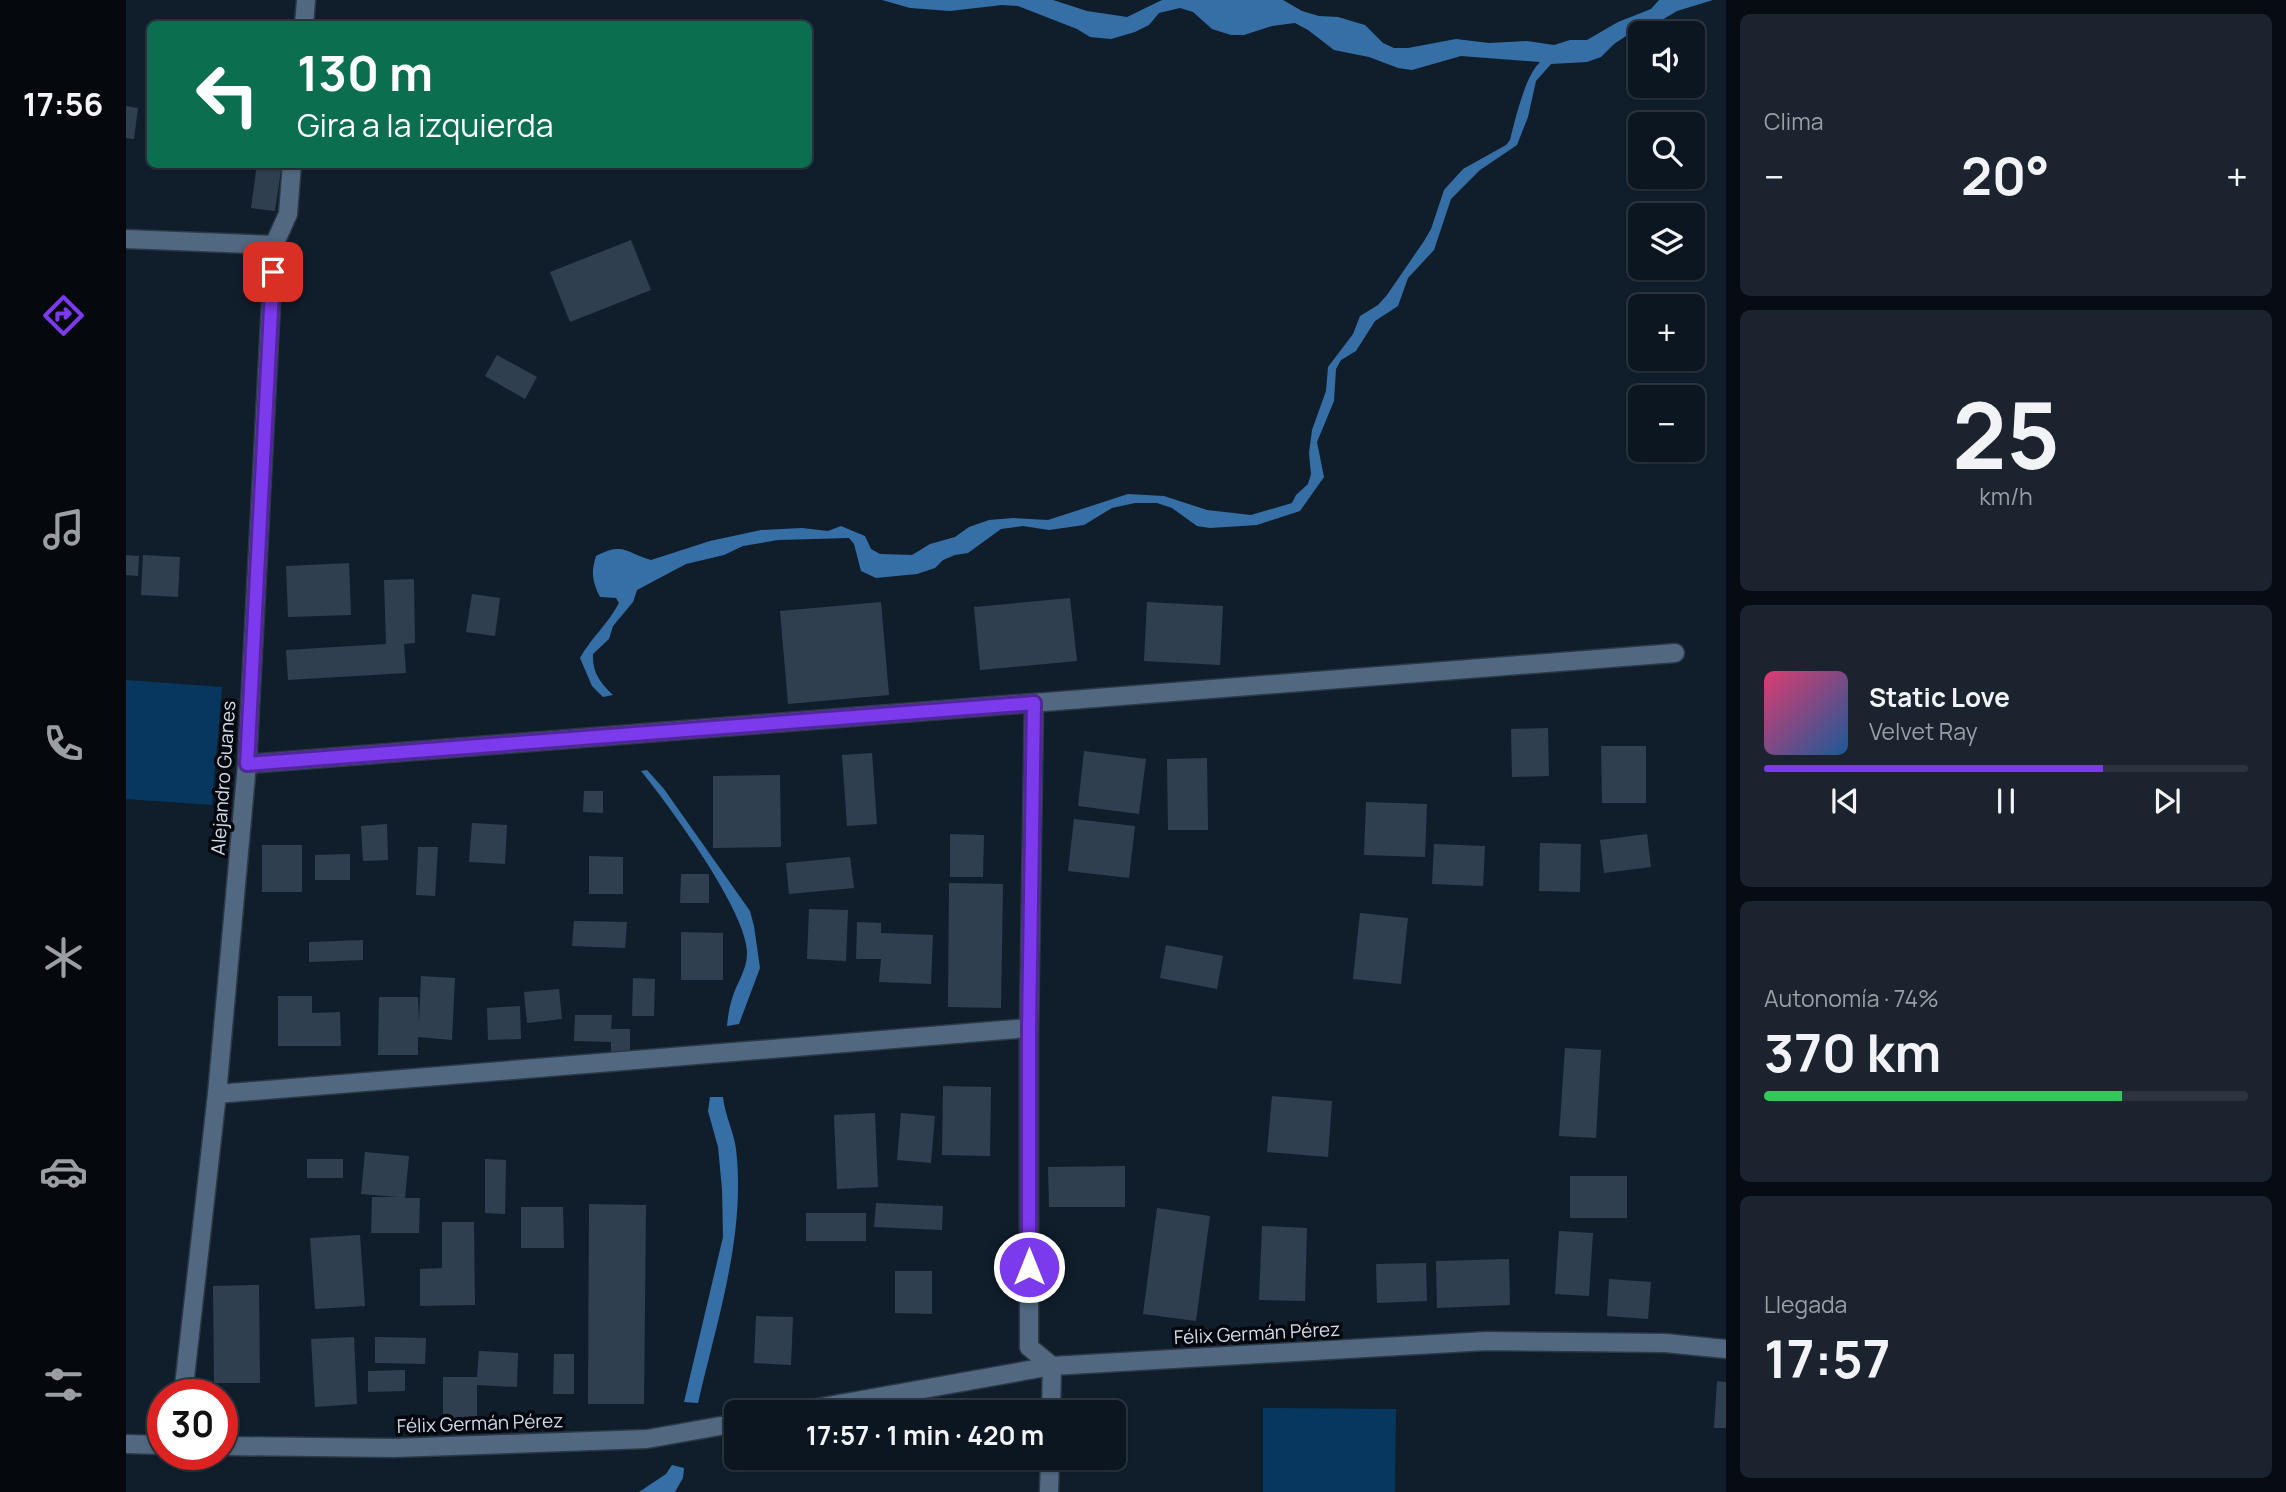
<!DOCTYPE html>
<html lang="es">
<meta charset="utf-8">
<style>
body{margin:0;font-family:Manrope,sans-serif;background:#1a232e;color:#f1f3f6;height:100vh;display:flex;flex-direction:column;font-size:26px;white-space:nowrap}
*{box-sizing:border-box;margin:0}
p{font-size:23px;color:#9a9fa5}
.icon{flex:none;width:38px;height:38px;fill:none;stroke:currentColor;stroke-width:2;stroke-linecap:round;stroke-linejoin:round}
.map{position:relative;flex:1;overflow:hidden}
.sheet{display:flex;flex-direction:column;gap:14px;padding:14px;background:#070c12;width:560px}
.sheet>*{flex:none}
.guide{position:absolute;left:21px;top:21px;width:665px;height:147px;border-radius:10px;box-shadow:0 2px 5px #0004,0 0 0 2px #2c353f;background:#0b6e4f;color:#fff;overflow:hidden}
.buttons{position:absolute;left:1502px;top:21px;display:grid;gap:14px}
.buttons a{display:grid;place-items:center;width:77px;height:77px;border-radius:10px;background:#0c1621;box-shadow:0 2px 5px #0004,0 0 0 2px #2c353f;font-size:35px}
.speed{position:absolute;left:21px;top:1379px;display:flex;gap:14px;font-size:35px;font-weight:700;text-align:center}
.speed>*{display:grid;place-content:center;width:91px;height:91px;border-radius:50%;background:#0c1621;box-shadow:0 2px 5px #0004,0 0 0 2px #2c353f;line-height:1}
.speed .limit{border:10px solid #d22;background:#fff;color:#111}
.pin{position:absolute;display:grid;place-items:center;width:60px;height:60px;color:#fff;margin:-30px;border-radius:14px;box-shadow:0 4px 10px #0006}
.me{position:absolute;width:77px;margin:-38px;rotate:0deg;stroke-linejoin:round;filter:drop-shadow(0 0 5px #0008)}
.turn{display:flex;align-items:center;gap:24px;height:147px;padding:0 35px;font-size:32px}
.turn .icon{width:91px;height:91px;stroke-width:2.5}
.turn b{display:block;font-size:49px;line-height:60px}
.big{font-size:52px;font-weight:700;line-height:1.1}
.sheet .card{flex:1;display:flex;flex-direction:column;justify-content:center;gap:10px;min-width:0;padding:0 24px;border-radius:10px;background:#1a232e}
.sheet .dial{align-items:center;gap:0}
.dial b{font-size:91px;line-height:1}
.song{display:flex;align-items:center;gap:21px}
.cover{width:84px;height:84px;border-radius:10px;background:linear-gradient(135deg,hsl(340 70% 55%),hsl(210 70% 35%))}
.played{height:7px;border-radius:4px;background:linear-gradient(90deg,#7c3aed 70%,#2c353f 70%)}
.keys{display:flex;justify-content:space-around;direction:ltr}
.heat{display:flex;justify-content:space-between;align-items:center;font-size:38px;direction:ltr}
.charge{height:10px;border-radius:5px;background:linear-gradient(90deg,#34c759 74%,#2c353f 0)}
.trip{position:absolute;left:598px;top:1400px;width:402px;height:70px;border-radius:10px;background:#0c1621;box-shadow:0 2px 5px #0004,0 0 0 2px #2c353f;font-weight:700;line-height:70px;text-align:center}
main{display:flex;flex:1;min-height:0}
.tabs{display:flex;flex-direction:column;width:126px;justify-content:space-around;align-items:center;background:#05090d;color:#9a9fa5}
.tabs .icon{width:49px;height:49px}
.tabs .selected{color:#7c3aed}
.tabs b{font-size:32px;color:#f1f3f6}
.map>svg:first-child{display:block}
</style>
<main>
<nav class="tabs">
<b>17:56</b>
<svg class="icon selected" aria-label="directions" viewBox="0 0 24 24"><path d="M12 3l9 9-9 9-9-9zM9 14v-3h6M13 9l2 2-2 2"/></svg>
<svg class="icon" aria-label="music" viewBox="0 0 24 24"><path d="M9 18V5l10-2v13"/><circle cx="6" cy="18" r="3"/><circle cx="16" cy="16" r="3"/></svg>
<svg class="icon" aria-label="phone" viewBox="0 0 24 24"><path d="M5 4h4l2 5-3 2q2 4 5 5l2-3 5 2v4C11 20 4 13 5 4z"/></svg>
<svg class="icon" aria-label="climate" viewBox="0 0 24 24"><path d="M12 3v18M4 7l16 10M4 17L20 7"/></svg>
<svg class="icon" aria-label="car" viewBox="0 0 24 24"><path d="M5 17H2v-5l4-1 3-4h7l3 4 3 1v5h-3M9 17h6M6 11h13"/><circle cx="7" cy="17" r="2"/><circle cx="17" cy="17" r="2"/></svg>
<svg class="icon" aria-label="filters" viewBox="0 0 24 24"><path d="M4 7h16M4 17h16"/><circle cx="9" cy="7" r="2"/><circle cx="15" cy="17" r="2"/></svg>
</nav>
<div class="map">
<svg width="1600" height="1492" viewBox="0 0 1600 1492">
<rect width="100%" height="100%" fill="#101e2c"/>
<!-- green -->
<g fill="#07375f">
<polygon points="0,680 96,687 86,805 0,799"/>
<polygon points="1137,1408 1270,1409 1269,1492 1137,1492"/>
</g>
<!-- water -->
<g fill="#366fa6">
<path d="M756 0H927L961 11 1001 17 1036 0H1157L1176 11 1193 16 1212 17 1239 25 1257 43 1268 48H1282L1330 39 1363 43 1401 41 1428 45 1444 40H1461L1492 22 1525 9 1533 0H1587L1551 11 1531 23 1506 32 1488 44 1475 57 1461 62 1425 64 1410 81 1402 117 1391 145 1354 170 1325 199 1308 250 1282 278 1272 306 1249 321 1230 351 1215 360 1210 369 1208 401 1191 442 1198 477 1174 511 1131 525 1084 528 1071 526 1046 508 1031 503H1009L986 508 958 525 923 530 897 526 875 529 842 553 829 555 817 560 809 568 791 574 750 578 735 571 728 544 723 538 652 540 617 546 598 555 560 564 511 590 507 602 487 626 483 639 467 654C466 672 474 683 487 695L477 697 466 686 454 658C465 638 482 624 493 603L490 598 474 597C466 581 465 572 470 556 499 541 501 554 525 560L584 541 635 530 676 528 702 531 715 526 739 536 745 549 754 554 786 555 804 544 829 537 843 527 863 520 887 518 922 520 1002 494 1038 496 1081 510 1125 515 1166 503 1170 495 1182 484 1185 474 1183 453 1186 430 1200 391 1202 367 1227 334 1234 316 1252 305 1261 295 1298 241 1305 229 1318 190 1337 169 1380 145 1384 140C1389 120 1399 76 1414 62L1335 56 1286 70 1272 68 1243 57 1208 50 1182 30 1169 23 1146 26 1118 35H1105L1086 29 1067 12 1054 8 1033 13 1023 25 1009 32 985 39 964 37 951 29 892 6 876 5 824 11 784 8Z"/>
<path d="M521 770 538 789 624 911 628 926 634 968 613 1024 601 1026C602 1017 603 1008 606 999 610 984 621 970 621 954 623 914 542 804 515 771Z"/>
<path d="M584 1097H597C599 1116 608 1132 610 1149 620 1235 591 1320 572 1403L558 1402 597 1237 596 1189 592 1147 582 1111Z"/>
<polygon points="546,1465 558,1468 557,1478 549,1492 513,1492 540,1474"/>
</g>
<!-- building -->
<g fill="#303f50">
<polygon points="0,106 12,108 8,139 0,138"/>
<polygon points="131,164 156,164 149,211 125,208"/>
<polygon points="505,240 525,290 444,322 424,272"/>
<polygon points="371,355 411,377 399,399 359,376"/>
<polygon points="0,555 13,556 12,576 0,575"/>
<polygon points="17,555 54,557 52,597 15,595"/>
<polygon points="223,563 225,615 162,617 160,566"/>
<polygon points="288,579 289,643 278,644 280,673 162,680 160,650 260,644 258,580"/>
<polygon points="346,594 374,598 369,636 340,632"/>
<polygon points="944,598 951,661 854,670 848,607"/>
<polygon points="755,602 763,695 662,704 654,611"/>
<polygon points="1021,602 1097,606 1094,665 1018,661"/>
<polygon points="1422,728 1423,776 1386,777 1385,729"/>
<polygon points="1475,746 1520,746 1520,803 1476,803"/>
<polygon points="958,751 1020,759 1013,814 952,806"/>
<polygon points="746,753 751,824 721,826 716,755"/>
<polygon points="1081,758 1082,830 1042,830 1041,759"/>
<polygon points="654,775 655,847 587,848 587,776"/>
<polygon points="458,791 477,791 477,813 457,812"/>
<polygon points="1240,802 1301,804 1299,857 1238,855"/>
<polygon points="948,819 1009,826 1003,878 942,871"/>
<polygon points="346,823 381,825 379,864 343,862"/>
<polygon points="261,824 262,860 237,861 235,826"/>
<polygon points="824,834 858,835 857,877 824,877"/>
<polygon points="1521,834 1525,867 1478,873 1474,840"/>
<polygon points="1414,843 1455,844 1454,892 1413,891"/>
<polygon points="1308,844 1359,846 1357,886 1306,884"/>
<rect x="136" y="845" width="40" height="47"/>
<polygon points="292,847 312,847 309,896 290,895"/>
<polygon points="224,854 224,880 189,880 189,855"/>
<polygon points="463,856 497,857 497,894 463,894"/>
<polygon points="724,857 728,888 663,894 660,863"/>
<polygon points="555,874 583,874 583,903 554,903"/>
<polygon points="823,883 877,884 875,1008 822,1007"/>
<polygon points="683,909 722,910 720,961 681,959"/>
<polygon points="1234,913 1282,918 1275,984 1227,979"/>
<polygon points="448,921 501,922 499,948 446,946"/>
<polygon points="731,922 755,923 755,933 807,935 805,984 753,982 755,959 730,959"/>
<polygon points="555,932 597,933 597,980 555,980"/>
<polygon points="237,940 237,960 183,962 183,942"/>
<polygon points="1040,945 1097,956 1091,989 1034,978"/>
<polygon points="295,976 329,978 326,1040 292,1037 292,1055 252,1055 253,997 292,997 293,1023"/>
<polygon points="507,978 529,979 528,1016 506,1016"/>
<polygon points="433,989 436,1019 401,1023 398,992"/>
<polygon points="152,996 186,996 186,1013 214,1012 215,1046 152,1046"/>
<polygon points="394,1006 395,1039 362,1040 361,1008"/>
<polygon points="449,1015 486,1015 485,1029 504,1029 504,1056 485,1056 485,1042 448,1041"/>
<polygon points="1439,1048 1475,1050 1470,1138 1433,1136"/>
<polygon points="817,1086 865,1087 864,1156 816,1155"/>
<polygon points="1146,1096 1206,1101 1202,1157 1141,1152"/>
<polygon points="749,1113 752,1187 711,1189 708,1115"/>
<polygon points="775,1113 809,1116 805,1163 771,1160"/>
<polygon points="239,1152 283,1156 279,1198 294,1198 293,1233 245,1233 246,1197 272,1197 235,1194"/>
<rect x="181" y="1159" width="36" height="19"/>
<polygon points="359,1159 380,1160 379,1214 359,1213"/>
<polygon points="999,1166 999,1207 923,1207 922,1167"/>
<rect x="1444" y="1176" width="57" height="42"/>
<polygon points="750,1203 817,1206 816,1230 748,1227"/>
<polygon points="463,1204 520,1205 518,1404 462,1404"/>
<polygon points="395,1207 437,1207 438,1248 395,1248"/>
<polygon points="1031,1208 1084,1216 1070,1321 1017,1314"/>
<rect x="680" y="1213" width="60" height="28"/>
<polygon points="316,1222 348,1222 349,1305 294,1306 294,1269 316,1268"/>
<polygon points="1136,1226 1181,1228 1179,1301 1133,1300"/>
<polygon points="1433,1231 1467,1233 1463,1296 1429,1294"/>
<polygon points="234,1235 239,1306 189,1309 184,1238"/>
<polygon points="1383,1259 1384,1305 1311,1308 1310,1261"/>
<polygon points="1300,1263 1301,1301 1251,1303 1250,1264"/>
<polygon points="769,1271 806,1271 806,1314 769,1313"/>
<polygon points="1483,1279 1525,1282 1522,1319 1481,1316"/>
<polygon points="133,1285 134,1383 88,1383 87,1286"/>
<polygon points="630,1316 667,1317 665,1365 628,1363"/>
<polygon points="228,1337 231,1404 189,1407 185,1339"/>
<polygon points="249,1337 300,1338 299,1364 249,1363"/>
<polygon points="353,1351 392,1353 391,1387 351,1385 351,1421 317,1421 317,1377 351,1377"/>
<polygon points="428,1354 448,1354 448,1394 427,1394"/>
<polygon points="279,1370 279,1391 242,1392 242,1371"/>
<polygon points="1591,1381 1600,1382 1600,1428 1588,1428"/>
</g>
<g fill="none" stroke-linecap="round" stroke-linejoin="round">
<defs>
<g id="minor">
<polyline points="178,24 180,1"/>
<polyline points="0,239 148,245"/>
<polyline points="908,703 903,1028 903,1347 926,1366 925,1412"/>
<polyline points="121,764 1549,653"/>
<polyline points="91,1094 903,1028"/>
<polyline points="57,1395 91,1094 121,764 148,245 162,214 166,164"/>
<polyline points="668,1412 926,1366 1361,1341 1539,1343 1600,1349"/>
<polyline points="0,1444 37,1445"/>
<polyline points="96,1446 268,1448 521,1439 611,1423"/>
<polyline points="923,1492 924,1458"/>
</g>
</defs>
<!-- minor casing -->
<use href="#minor" stroke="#2b3946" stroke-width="21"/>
<!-- minor -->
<use href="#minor" stroke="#516880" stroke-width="18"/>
</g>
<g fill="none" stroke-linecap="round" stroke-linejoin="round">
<defs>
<polyline id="route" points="147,272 121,764 908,703 903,1028 903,1267"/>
</defs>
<!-- route casing -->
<use href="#route" stroke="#51269a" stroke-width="18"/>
<!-- route -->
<use href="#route" stroke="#7c3aed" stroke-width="12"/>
</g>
<g text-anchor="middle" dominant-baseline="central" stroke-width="7" stroke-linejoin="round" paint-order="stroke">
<!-- street labels -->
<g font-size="19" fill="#d3dce6" stroke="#03080e">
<text transform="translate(97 778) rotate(-86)">Alejandro Guanes</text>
<text transform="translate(1131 1333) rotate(-3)">Félix Germán Pérez</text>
<text transform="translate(354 1423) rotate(-2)">Félix Germán Pérez</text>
</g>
</g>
</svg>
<div class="buttons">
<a><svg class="icon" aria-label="sound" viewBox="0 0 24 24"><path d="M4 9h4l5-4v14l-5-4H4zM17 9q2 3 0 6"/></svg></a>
<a><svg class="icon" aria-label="search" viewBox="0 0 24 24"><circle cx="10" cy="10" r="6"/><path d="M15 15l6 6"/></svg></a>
<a><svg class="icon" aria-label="layers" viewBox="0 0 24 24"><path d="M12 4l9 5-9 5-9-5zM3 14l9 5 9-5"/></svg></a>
<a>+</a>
<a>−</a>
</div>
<div class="speed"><div class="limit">30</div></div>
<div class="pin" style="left:147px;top:272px;background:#d93025"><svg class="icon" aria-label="arrive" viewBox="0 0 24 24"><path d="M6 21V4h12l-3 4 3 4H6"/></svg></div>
<svg class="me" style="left:903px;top:1267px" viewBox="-20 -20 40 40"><circle r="17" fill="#7c3aed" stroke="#fff" stroke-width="3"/><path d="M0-11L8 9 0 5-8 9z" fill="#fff"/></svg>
<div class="trip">17:57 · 1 min · 420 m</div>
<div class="guide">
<div class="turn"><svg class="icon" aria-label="left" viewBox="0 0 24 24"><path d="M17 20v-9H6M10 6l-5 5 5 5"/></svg><div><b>130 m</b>Gira a la izquierda</div></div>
</div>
</div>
<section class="sheet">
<div class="card"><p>Clima</p>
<div class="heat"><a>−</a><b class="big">20°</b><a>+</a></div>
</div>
<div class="card dial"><b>25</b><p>km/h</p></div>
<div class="card">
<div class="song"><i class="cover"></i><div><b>Static Love</b><p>Velvet Ray</p></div></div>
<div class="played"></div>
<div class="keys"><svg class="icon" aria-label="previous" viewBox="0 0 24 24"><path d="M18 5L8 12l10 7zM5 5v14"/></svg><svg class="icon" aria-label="pause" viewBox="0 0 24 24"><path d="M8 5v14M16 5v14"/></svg><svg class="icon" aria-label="next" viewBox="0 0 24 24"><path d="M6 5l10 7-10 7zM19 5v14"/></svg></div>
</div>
<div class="card"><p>Autonomía · 74%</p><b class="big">370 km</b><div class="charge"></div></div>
<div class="card"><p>Llegada</p><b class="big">17:57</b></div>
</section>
</main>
